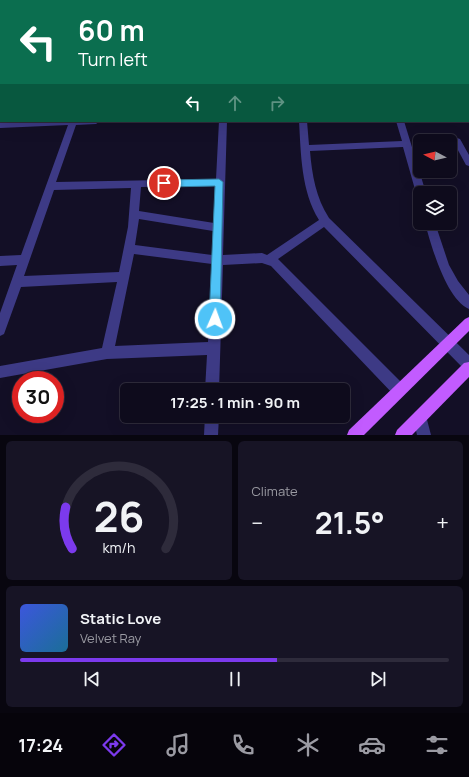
<!DOCTYPE html>
<meta charset="utf-8">
<style>
body{margin:0;font-family:Manrope,sans-serif;background:#171425;color:#f1f3f6;height:100vh;display:flex;flex-direction:column;font-size:15px;white-space:nowrap}
*{box-sizing:border-box;margin:0}
p{font-size:13px;color:#9b9ba3}
.icon{flex:none;width:22px;height:22px;fill:none;stroke:currentColor;stroke-width:2;stroke-linecap:round;stroke-linejoin:round}
.map{position:relative;height:435px;overflow:hidden}
.drawer{display:flex;flex-direction:column;gap:6px;padding:6px;background:#08060f;flex:1}
.drawer>*{flex:none}
.guide{position:absolute;left:0px;top:0px;width:469px;height:122px;box-shadow:0 4px 16px #0002,0 0 0 1px #2e2b3b;background:#0b6e4f;color:#fff;overflow:hidden}
.needle{width:26px;rotate:277deg}
.tools{position:absolute;left:413px;top:134px;display:grid;gap:8px}
.tools a{display:grid;place-items:center;width:44px;height:44px;border-radius:6px;background:#0e0b1c;box-shadow:0 4px 16px #0002,0 0 0 1px #2e2b3b;font-size:20px}
.speed{position:absolute;left:12px;top:371px;display:flex;gap:8px;font-size:20px;font-weight:700;text-align:center}
.speed>*{display:grid;place-content:center;width:52px;height:52px;border-radius:50%;background:#0e0b1c;box-shadow:0 4px 16px #0002,0 0 0 1px #2e2b3b;line-height:1}
.speed .limit{border:6px solid #d22;background:#fff;color:#111}
.pin{position:absolute;display:grid;place-items:center;width:34px;height:34px;color:#fff;margin:-17px;border:2px solid #fff;border-radius:50%;box-shadow:0 1px 4px #0007}
.me{position:absolute;width:44px;margin:-22px;rotate:2deg;stroke-linejoin:round;filter:drop-shadow(0 0 3px #0008)}
.turn{display:flex;align-items:center;gap:14px;height:84px;padding:0 12px;font-size:18px}
.turn .icon{width:52px;height:52px;stroke-width:2.5}
.turn b{display:block;font-size:28px;line-height:34px}
.lanes{display:flex;align-items:center;height:38px;padding:0 12px;background:#0003;justify-content:center;gap:20px;direction:ltr}
.lanes .off{opacity:.35}
.big{font-size:30px;font-weight:700;line-height:1.1}
.drawer .widget{flex:1;display:flex;flex-direction:column;justify-content:center;gap:6px;min-width:0;padding:0 14px;border-radius:6px;background:#171425}
.drawer .dial{align-items:center;gap:0}
.dial svg{height:104px;overflow:visible;fill:none;stroke:#2e2b3b;stroke-width:7;stroke-linecap:round;text-anchor:middle}
.dial text{fill:#f1f3f6;stroke:none}
.song{display:flex;align-items:center;gap:12px}
.cover{width:48px;height:48px;border-radius:6px;background:linear-gradient(135deg,hsl(230 70% 55%),hsl(200 70% 35%))}
.played{height:4px;border-radius:2px;background:linear-gradient(90deg,#7c3aed 60%,#2e2b3b 60%)}
.keys{display:flex;justify-content:space-around;direction:ltr}
.heat{display:flex;justify-content:space-between;align-items:center;font-size:22px;direction:ltr}
.drawer .tiles{flex:1;display:grid;gap:6px;grid-template-columns:1fr 1fr}
.widget:last-child{grid-column:span 2}
.trip{position:absolute;left:120px;top:383px;width:230px;height:40px;border-radius:6px;background:#0e0b1c;box-shadow:0 4px 16px #0002,0 0 0 1px #2e2b3b;font-weight:700;line-height:40px;text-align:center}
.tab-bar{display:flex;height:64px;justify-content:space-around;align-items:center;background:#06040b;color:#9b9ba3}
.tab-bar .icon{width:28px;height:28px}
.tab-bar .active{color:#7c3aed}
.tab-bar b{font-size:18px;color:#f1f3f6}
.map>svg:first-child{display:block}
</style>
<div class="map">
<svg width="469" height="435" viewBox="0 0 469 435">
<rect width="100%" height="100%" fill="#130f26"/>
<g fill="none" stroke-linecap="round" stroke-linejoin="round">
<!-- minor -->
<g fill="#3d3a85" fill-rule="evenodd">
<rect x="182" y="0" width="6" height="1"/>
<rect x="286" y="0" width="6" height="1"/>
<rect x="360" y="0" width="6" height="1"/>
<rect x="424" y="0" width="6" height="1"/>
<polygon points="0,25 1,25 0,30"/>
<rect x="0" y="54" width="1" height="4"/>
<rect x="468" y="77" width="1" height="4"/>
<rect x="468" y="86" width="1" height="5"/>
<rect x="0" y="92" width="1" height="4"/>
<polygon points="468,101 469,102 469,108 468,107"/>
<path d="M30 121H100L96 124 76 125 56 182 216 179 219 121H227L223 255 262 253 267 255 319 220C301 191 301 154 299 121H307L309 145 402 141 396 121H404L426 193H420V196L416 193 403 147 310 151C312 175 316 198 329 218L469 355V370L464 369 324 227 278 259 404 385 406 390 404 395 399 397 394 395 271 266 262 263 223 265 219 390H205L207 355 107 359 0 378V366L102 348 117 282 21 287 4 334 0 336V313L17 265 0 266V256L21 255 68 125 0 128V122ZM216 186 214 223 139 211 141 187ZM131 188 128 227 119 272 24 276 54 190ZM139 219 213 231 212 255 135 245ZM134 254 212 264 208 342 115 346Z"/>
<polygon points="457,138 460,139 469,155 469,166 466,165 453,141"/>
<path d="M425 223H435L449 265 458 281 469 295V309C446 299 431 245 425 223Z"/>
<polygon points="420,410 425,412 431,435 417,435 413,417 415,412"/>
<polygon points="205,416 219,416 218,435 204,435"/>
</g>
<!-- primary -->
<g fill="#c25bff" fill-rule="evenodd">
<polygon points="469,317 469,331 364,435 347,435 349,430 465,319"/>
<polygon points="469,362 469,377 412,435 395,435 397,430 464,363"/>
</g>
</g>
<!-- route -->
<polygon fill="#4fc3f7" stroke="#337fa1" points="219,179 223,182 220,319 219,323 215,324 211,323 209,319 215,186 164,187 159,183 164,180"/>
</svg>
<div class="tools">
<a><svg class="needle" viewBox="-14 -14 28 28"><path d="M0-13l5 13h-10z" fill="#e53935"/><path d="M0 13l5-13h-10z" fill="#9b9ba3"/></svg></a>
<a><svg class="icon" aria-label="layers" viewBox="0 0 24 24"><path d="M12 4l9 5-9 5-9-5zM3 14l9 5 9-5"/></svg></a>
</div>
<div class="speed"><div class="limit">30</div></div>
<div class="pin" style="left:164px;top:183px;background:#d93025"><svg class="icon" aria-label="arrive" viewBox="0 0 24 24"><path d="M6 21V4h12l-3 4 3 4H6"/></svg></div>
<svg class="me" style="left:215px;top:319px" viewBox="-20 -20 40 40"><circle r="17" fill="#4fc3f7" stroke="#fff" stroke-width="3"/><path d="M0-11L8 9 0 5-8 9z" fill="#fff"/></svg>
<div class="trip">17:25 · 1 min · 90 m</div>
<div class="guide">
<div class="turn"><svg class="icon" aria-label="left" viewBox="0 0 24 24"><path d="M17 20v-9H6M10 6l-5 5 5 5"/></svg><div><b>60 m</b>Turn left</div></div>
<div class="lanes"><svg class="icon" aria-label="left" viewBox="0 0 24 24"><path d="M17 20v-9H6M10 6l-5 5 5 5"/></svg><svg class="icon off" aria-label="ahead" viewBox="0 0 24 24"><path d="M12 20V5M6 11l6-6 6 6"/></svg><svg class="icon off" aria-label="right" viewBox="0 0 24 24"><path d="M7 20v-9h11M14 6l5 5-5 5"/></svg></div>
</div>
</div>
<section class="drawer">
<div class="tiles">
<div class="widget dial"><svg viewBox="0 0 100 80">
<path d="M14 69A42 42 0 1 1 86 69"/>
<path d="M14 69A42 42 0 0 1 9 37" stroke="#7c3aed"/>
<text x="50" y="56" font-size="32" font-weight="700">26</text>
<text x="50" y="72" font-size="11">km/h</text>
</svg></div>
<div class="widget"><p>Climate</p>
<div class="heat"><a>−</a><b class="big">21.5°</b><a>+</a></div>
</div>
<div class="widget">
<div class="song"><i class="cover"></i><div><b>Static Love</b><p>Velvet Ray</p></div></div>
<div class="played"></div>
<div class="keys"><svg class="icon" aria-label="previous" viewBox="0 0 24 24"><path d="M18 5L8 12l10 7zM5 5v14"/></svg><svg class="icon" aria-label="pause" viewBox="0 0 24 24"><path d="M8 5v14M16 5v14"/></svg><svg class="icon" aria-label="next" viewBox="0 0 24 24"><path d="M6 5l10 7-10 7zM19 5v14"/></svg></div>
</div>
</div>
</section>
<nav class="tab-bar">
<b>17:24</b>
<svg class="icon active" aria-label="directions" viewBox="0 0 24 24"><path d="M12 3l9 9-9 9-9-9zM9 14v-3h6M13 9l2 2-2 2"/></svg>
<svg class="icon" aria-label="music" viewBox="0 0 24 24"><path d="M9 18V5l10-2v13"/><circle cx="6" cy="18" r="3"/><circle cx="16" cy="16" r="3"/></svg>
<svg class="icon" aria-label="phone" viewBox="0 0 24 24"><path d="M5 4h4l2 5-3 2q2 4 5 5l2-3 5 2v4C11 20 4 13 5 4z"/></svg>
<svg class="icon" aria-label="climate" viewBox="0 0 24 24"><path d="M12 3v18M4 7l16 10M4 17L20 7"/></svg>
<svg class="icon" aria-label="car" viewBox="0 0 24 24"><path d="M5 17H2v-5l4-1 3-4h7l3 4 3 1v5h-3M9 17h6M6 11h13"/><circle cx="7" cy="17" r="2"/><circle cx="17" cy="17" r="2"/></svg>
<svg class="icon" aria-label="filters" viewBox="0 0 24 24"><path d="M4 7h16M4 17h16"/><circle cx="9" cy="7" r="2"/><circle cx="15" cy="17" r="2"/></svg>
</nav>
